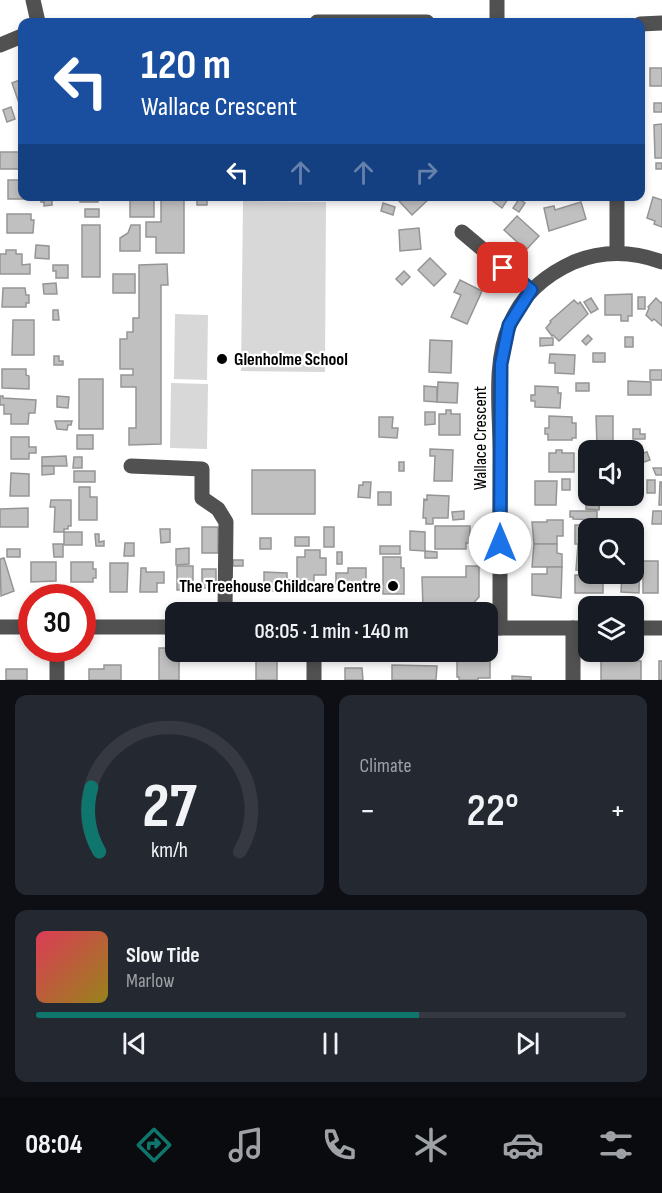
<!DOCTYPE html>
<meta charset="utf-8">
<style>
body{margin:0;font-family:"Sofia Sans Condensed",sans-serif;background:#242831;color:#f1f3f6;height:100vh;display:flex;flex-direction:column;font-size:22px;white-space:nowrap}
*{box-sizing:border-box;margin:0}
p{font-size:20px;color:#9ea1a6}
.icon{flex:none;width:33px;height:33px;fill:none;stroke:currentColor;stroke-width:2;stroke-linecap:round;stroke-linejoin:round}
.map{position:relative;height:680px;overflow:hidden}
.sheet{display:flex;flex-direction:column;gap:15px;padding:15px;background:#0d0f14;flex:1}
.sheet>*{flex:none}
.guide{position:absolute;left:18px;top:18px;width:627px;height:183px;border-radius:12px;box-shadow:0 3px 9px #0003;background:#1a4fa0;color:#fff;overflow:hidden}
.tools{position:absolute;left:578px;top:440px;display:grid;gap:12px}
.tools a{display:grid;place-items:center;width:66px;height:66px;border-radius:12px;background:#171b24;box-shadow:0 3px 9px #0003;font-size:30px}
.speed{position:absolute;left:18px;top:584px;display:flex;gap:12px;font-size:30px;font-weight:700;text-align:center}
.speed>*{display:grid;place-content:center;width:78px;height:78px;border-radius:50%;background:#171b24;box-shadow:0 3px 9px #0003;line-height:1}
.speed .limit{border:9px solid #d22;background:#fff;color:#111}
.pin{position:absolute;display:grid;place-items:center;width:51px;height:51px;color:#fff;margin:-26px;border-radius:12px;box-shadow:0 3px 9px #0006}
.me{position:absolute;width:66px;margin:-33px;rotate:0deg;stroke-linejoin:round;filter:drop-shadow(0 0 4px #0008)}
.turn{display:flex;align-items:center;gap:21px;height:126px;padding:0 24px;font-size:27px}
.turn .icon{width:78px;height:78px;stroke-width:2.5}
.turn b{display:block;font-size:42px;line-height:51px}
.lanes{display:flex;align-items:center;height:57px;padding:0 24px;background:#0003;justify-content:center;gap:30px;direction:ltr}
.lanes .off{opacity:.35}
.big{font-size:45px;font-weight:600;line-height:1.1}
.sheet .card{flex:1;display:flex;flex-direction:column;justify-content:center;gap:9px;min-width:0;padding:0 21px;border-radius:12px;background:#242831}
.sheet .dial{align-items:center;gap:0}
.dial svg{height:156px;overflow:visible;fill:none;stroke:#363941;stroke-width:7;stroke-linecap:round;text-anchor:middle}
.dial text{fill:#f1f3f6;stroke:none}
.song{display:flex;align-items:center;gap:18px}
.cover{width:72px;height:72px;border-radius:9px;background:linear-gradient(135deg,hsl(350 70% 55%),hsl(50 70% 35%))}
.played{height:6px;border-radius:3px;background:linear-gradient(90deg,#0f766e 65%,#363941 65%)}
.keys{display:flex;justify-content:space-around;direction:ltr}
.heat{display:flex;justify-content:space-between;align-items:center;font-size:33px;direction:ltr}
.sheet .tiles{flex:1;display:grid;gap:15px;grid-template-columns:1fr 1fr}
.card:last-child{grid-column:span 2}
.trip{position:absolute;left:165px;top:602px;width:333px;height:60px;border-radius:12px;background:#171b24;box-shadow:0 3px 9px #0003;font-weight:600;line-height:60px;text-align:center}
.tabs{display:flex;height:96px;justify-content:space-around;align-items:center;background:#090b0e;color:#9ea1a6}
.tabs .icon{width:42px;height:42px}
.tabs .selected{color:#0f766e}
.tabs b{font-size:27px;color:#f1f3f6}
.map>svg:first-child{display:block}
</style>
<div class="map">
<svg width="662" height="680" viewBox="0 0 662 680">
<rect width="100%" height="100%" fill="#fff"/>
<!-- green -->
<g fill="#d8d8d8">
<polygon points="243,201 326,202 325,372 241,371"/>
<polygon points="175,314 208,315 207,380 174,379"/>
<polygon points="171,383 208,384 207,449 170,448"/>
</g>
<!-- building -->
<g fill="#c0c0c0" stroke="#959595" stroke-width="1.5">
<rect x="650" y="68" width="12" height="18"/>
<polygon points="22,79 22,105 20,106 12,83"/>
<rect x="654" y="103" width="8" height="9"/>
<polygon points="11,107 15,119 7,122 3,110"/>
<polygon points="662,124 662,158 655,158 654,125"/>
<rect x="0" y="152" width="22" height="17"/>
<rect x="656" y="163" width="6" height="6"/>
<polygon points="8,180 22,180 22,196 31,196 31,199 8,199"/>
<polygon points="41,196 52,196 52,205 44,206 44,202 41,202"/>
<rect x="80" y="196" width="18" height="6"/>
<polygon points="161,196 184,196 184,253 156,253 156,237 146,237 146,222 161,222"/>
<rect x="197" y="196" width="10" height="9"/>
<polygon points="401,196 432,196 412,215 398,200"/>
<polygon points="486,196 510,196 502,208"/>
<polygon points="653,197 662,200 662,227 654,224 655,221 647,218"/>
<rect x="130" y="199" width="24" height="18"/>
<polygon points="519,199 525,203 519,212 513,208"/>
<polygon points="581,202 586,219 549,231 544,208 554,206 555,210"/>
<polygon points="383,203 395,207 393,215 381,211"/>
<rect x="85" y="209" width="14" height="8"/>
<polygon points="7,214 31,214 31,220 34,220 33,233 7,233"/>
<polygon points="517,216 539,236 526,250 504,230"/>
<rect x="82" y="225" width="18" height="52"/>
<polygon points="131,225 140,225 140,251 120,251 120,238 128,233"/>
<polygon points="419,228 421,249 400,251 399,230"/>
<polygon points="36,245 49,246 49,259 35,258"/>
<polygon points="6,250 16,250 16,254 22,254 22,265 30,264 30,274 0,274 0,254 6,254"/>
<polygon points="430,258 446,274 434,286 418,270"/>
<polygon points="167,264 168,285 161,285 161,444 129,445 129,428 136,428 136,387 121,387 121,375 133,375 133,369 120,369 120,339 127,339 127,332 133,332 133,318 139,318 139,265"/>
<polygon points="53,265 68,265 68,278 56,278 56,271 53,271"/>
<polygon points="404,271 410,277 402,285 396,279"/>
<rect x="113" y="274" width="22" height="19"/>
<polygon points="460,280 482,291 467,324 451,317 461,295 454,292"/>
<polygon points="56,283 57,294 44,294 43,284"/>
<polygon points="3,288 25,288 26,295 29,295 29,303 26,303 26,307 2,307"/>
<polygon points="632,294 632,316 628,316 628,321 621,321 621,315 605,315 605,295"/>
<rect x="638" y="297" width="7" height="12"/>
<polygon points="591,298 598,309 591,313 584,302"/>
<polygon points="656,298 661,303 662,302 662,326 654,319 652,321 646,315 649,308 648,307"/>
<polygon points="574,300 578,304 580,302 588,314 559,341 553,335 552,336 546,328 551,322 550,321"/>
<polygon points="53,310 58,310 59,320 53,320"/>
<polygon points="13,320 34,320 34,355 12,355"/>
<polygon points="588,335 592,339 586,345 582,341"/>
<rect x="625" y="337" width="8" height="10"/>
<polygon points="540,338 553,338 553,345 540,346"/>
<polygon points="430,340 452,341 451,373 429,372"/>
<rect x="593" y="353" width="12" height="9"/>
<polygon points="550,354 575,355 574,374 555,373 555,363 549,363"/>
<polygon points="54,356 59,356 59,361 63,361 63,365 54,365"/>
<polygon points="2,369 26,369 26,375 29,376 29,389 2,388"/>
<rect x="650" y="370" width="12" height="10"/>
<rect x="79" y="379" width="24" height="50"/>
<polygon points="628,381 651,382 651,395 628,395"/>
<polygon points="438,382 458,383 457,403 437,402"/>
<rect x="576" y="383" width="13" height="8"/>
<polygon points="424,386 437,387 437,402 424,401"/>
<polygon points="535,386 558,387 558,393 561,393 560,408 535,407 535,401 531,401 531,395 535,395"/>
<polygon points="0,396 3,396 3,398 36,400 35,413 29,413 28,424 11,424 11,414 4,414 4,405 0,405"/>
<polygon points="57,396 69,397 68,408 57,407"/>
<polygon points="446,410 451,410 451,414 460,414 460,435 439,435 439,414 446,414"/>
<polygon points="425,412 435,412 435,424 425,425"/>
<polygon points="549,416 572,417 572,423 576,423 576,438 572,438 572,440 548,440 548,434 545,434 545,428 549,428"/>
<polygon points="596,416 613,416 613,446 597,446"/>
<polygon points="379,417 393,417 392,428 398,428 397,438 379,437"/>
<polygon points="55,421 72,421 71,425 68,425 67,430 57,429"/>
<polygon points="633,429 640,429 640,434 645,434 645,439 633,439"/>
<rect x="77" y="435" width="16" height="14"/>
<polygon points="11,437 29,437 29,447 36,447 36,453 29,453 29,459 11,459"/>
<polygon points="430,449 453,450 452,481 434,481 435,456 430,456"/>
<polygon points="556,450 562,450 562,453 574,453 574,472 549,472 549,453 556,453"/>
<polygon points="647,452 650,460 638,464 635,455"/>
<polygon points="66,456 67,466 42,466 42,457"/>
<polygon points="74,457 82,457 82,468 73,468"/>
<rect x="399" y="462" width="5" height="9"/>
<polygon points="42,466 54,466 54,474 42,475"/>
<polygon points="653,468 662,468 662,475 656,475"/>
<rect x="252" y="470" width="63" height="44"/>
<rect x="74" y="471" width="21" height="11"/>
<polygon points="11,473 29,474 29,496 10,496"/>
<rect x="562" y="479" width="8" height="11"/>
<rect x="647" y="480" width="8" height="13"/>
<polygon points="535,481 557,481 556,505 535,505"/>
<polygon points="363,482 371,482 370,498 358,497 359,485 363,485"/>
<polygon points="660,482 662,482 662,505 659,505"/>
<polygon points="79,487 90,487 90,497 97,497 97,520 79,520"/>
<rect x="378" y="492" width="13" height="13"/>
<polygon points="427,495 449,496 448,518 433,518 433,524 426,524 426,518 423,518 424,499 427,500"/>
<polygon points="586,496 600,496 599,510 586,509"/>
<polygon points="51,500 71,500 71,526 68,526 68,529 64,529 64,532 54,532 55,507 50,507"/>
<polygon points="28,508 28,527 0,527 0,509"/>
<polygon points="464,511 464,519 453,520 452,512"/>
<polygon points="570,511 597,511 597,520 573,519 573,517 570,517"/>
<polygon points="653,511 662,511 662,524 652,524"/>
<polygon points="547,520 563,520 563,536 557,536 557,544 534,544 532,522 547,522"/>
<polygon points="575,525 610,525 610,528 588,528 588,573 600,573 600,575 603,575 603,593 575,593 575,575 581,575 581,570 576,570 578,544 575,544"/>
<polygon points="435,526 470,526 470,543 466,543 466,549 435,549"/>
<polygon points="622,526 640,526 639,593 621,592 622,573 633,573 633,528 622,528"/>
<rect x="202" y="527" width="16" height="26"/>
<rect x="324" y="527" width="10" height="20"/>
<polygon points="160,529 170,529 170,542 161,543"/>
<polygon points="410,531 425,532 425,551 410,550"/>
<rect x="64" y="532" width="18" height="13"/>
<polygon points="95,534 99,534 99,542 104,541 104,546 96,546"/>
<rect x="295" y="537" width="14" height="9"/>
<rect x="260" y="538" width="11" height="11"/>
<polygon points="125,543 134,543 134,556 124,556"/>
<polygon points="53,544 63,544 63,557 54,557"/>
<polygon points="534,544 557,544 557,553 562,554 562,567 532,567"/>
<rect x="380" y="546" width="20" height="8"/>
<polygon points="189,548 189,564 176,565 176,549"/>
<rect x="7" y="549" width="13" height="8"/>
<polygon points="305,550 320,550 320,558 326,558 326,575 314,575 314,591 297,591 297,557 305,557"/>
<polygon points="425,551 437,552 437,558 425,558"/>
<rect x="337" y="552" width="5" height="12"/>
<polygon points="383,557 401,557 401,568 404,568 404,594 383,594"/>
<polygon points="4,558 14,591 1,596 0,559"/>
<rect x="233" y="560" width="10" height="6"/>
<rect x="643" y="561" width="15" height="32"/>
<polygon points="31,562 56,562 56,581 31,582"/>
<polygon points="71,562 93,562 93,569 96,569 96,578 93,578 93,582 71,582"/>
<polygon points="110,563 128,563 127,592 110,592"/>
<rect x="177" y="566" width="16" height="24"/>
<polygon points="466,566 479,566 479,597 469,608 423,609 422,577 466,577"/>
<polygon points="547,567 562,567 561,598 532,595 532,574 547,574"/>
<polygon points="141,568 146,568 146,572 164,572 164,583 157,583 157,592 140,592"/>
<polygon points="348,568 366,568 366,592 343,592 343,588 336,588 336,573 348,573"/>
<rect x="202" y="569" width="14" height="19"/>
<polygon points="264,572 287,573 287,580 291,580 291,591 264,591"/>
<polygon points="159,648 176,648 176,651 179,651 179,680 159,680"/>
<rect x="256" y="657" width="21" height="23"/>
<polygon points="457,660 490,661 490,678 478,678 478,680 459,680 459,677 457,677"/>
<polygon points="601,660 641,661 641,680 601,680"/>
<rect x="659" y="661" width="3" height="19"/>
<polygon points="104,665 121,665 121,680 89,680 89,669 104,669"/>
<polygon points="392,665 437,666 436,680 392,680"/>
<polygon points="345,668 362,668 363,680 345,680"/>
<rect x="6" y="669" width="21" height="11"/>
<polygon points="512,676 531,677 531,680 512,680"/>
</g>
<g fill="none" stroke-linecap="round" stroke-linejoin="round">
<!-- minor -->
<g stroke="#515151" stroke-width="15">
<polyline points="33,0 38,22"/>
<polyline points="497,0 497,22"/>
<polyline points="317,22 427,22"/>
<polyline points="640,24 662,23"/>
<polyline points="0,45 22,36"/>
<polyline points="617,196 617,252"/>
<polyline points="462,232 531,290"/>
<polyline points="131,466 202,469 202,498 218,509 226,522 225,612"/>
<polyline points="0,627 32,627"/>
<polyline points="82,627 176,627"/>
<polyline points="488,628 588,628"/>
<path d="M500 628C500 569 500 510 500 451 500 410 493 362 510 324 522 295 545 275 574 262 604 250 632 251 662 262"/>
<polyline points="633,628 662,628"/>
<polyline points="57,648 57,680"/>
<polyline points="314,680 314,651"/>
<polyline points="573,680 573,628"/>
</g>
</g>
<g fill="none" stroke-linecap="round" stroke-linejoin="round">
<defs>
<polyline id="route" points="500,543 501,364 509,325 531,290 503,268"/>
</defs>
<!-- route casing -->
<use href="#route" stroke="#114b97" stroke-width="15"/>
<!-- route -->
<use href="#route" stroke="#1a73e8" stroke-width="10"/>
</g>
<!-- markers -->
<g fill="#000" stroke="#fff" stroke-width="2">
<circle cx="222" cy="359" r="6"/>
<circle cx="393" cy="586" r="6"/>
</g>
<g text-anchor="middle" dominant-baseline="central" stroke-width="4.5" stroke-linejoin="round" paint-order="stroke">
<!-- poi labels -->
<g font-size="18" font-weight="bold" fill="#000" stroke="#fff" text-anchor="start">
<text x="234" y="359">Glenholme School</text>
<text x="381" y="586" text-anchor="end">The Treehouse Childcare Centre</text>
</g>
<!-- street labels -->
<g font-size="18" fill="#000" stroke="#fff">
<text transform="translate(480 438) rotate(-90)">Wallace Crescent</text>
</g>
</g>
</svg>
<div class="tools">
<a><svg class="icon" aria-label="sound" viewBox="0 0 24 24"><path d="M4 9h4l5-4v14l-5-4H4zM17 9q2 3 0 6"/></svg></a>
<a><svg class="icon" aria-label="search" viewBox="0 0 24 24"><circle cx="10" cy="10" r="6"/><path d="M15 15l6 6"/></svg></a>
<a><svg class="icon" aria-label="layers" viewBox="0 0 24 24"><path d="M12 4l9 5-9 5-9-5zM3 14l9 5 9-5"/></svg></a>
</div>
<div class="speed"><div class="limit">30</div></div>
<div class="pin" style="left:503px;top:268px;background:#d93025"><svg class="icon" aria-label="arrive" viewBox="0 0 24 24"><path d="M6 21V4h12l-3 4 3 4H6"/></svg></div>
<svg class="me" style="left:500px;top:543px" viewBox="-20 -20 40 40"><circle r="19" fill="#fff"/><path d="M0-13L10 11 0 6-10 11z" fill="#1a73e8"/></svg>
<div class="trip">08:05 · 1 min · 140 m</div>
<div class="guide">
<div class="turn"><svg class="icon" aria-label="left" viewBox="0 0 24 24"><path d="M17 20v-9H6M10 6l-5 5 5 5"/></svg><div><b>120 m</b>Wallace Crescent</div></div>
<div class="lanes"><svg class="icon" aria-label="left" viewBox="0 0 24 24"><path d="M17 20v-9H6M10 6l-5 5 5 5"/></svg><svg class="icon off" aria-label="ahead" viewBox="0 0 24 24"><path d="M12 20V5M6 11l6-6 6 6"/></svg><svg class="icon off" aria-label="ahead" viewBox="0 0 24 24"><path d="M12 20V5M6 11l6-6 6 6"/></svg><svg class="icon off" aria-label="right" viewBox="0 0 24 24"><path d="M7 20v-9h11M14 6l5 5-5 5"/></svg></div>
</div>
</div>
<section class="sheet">
<div class="tiles">
<div class="card dial"><svg viewBox="0 0 100 80">
<path d="M14 69A42 42 0 1 1 86 69"/>
<path d="M14 69A42 42 0 0 1 10 36" stroke="#0f766e"/>
<text x="50" y="56" font-size="32" font-weight="700">27</text>
<text x="50" y="72" font-size="11">km/h</text>
</svg></div>
<div class="card"><p>Climate</p>
<div class="heat"><a>−</a><b class="big">22°</b><a>+</a></div>
</div>
<div class="card">
<div class="song"><i class="cover"></i><div><b>Slow Tide</b><p>Marlow</p></div></div>
<div class="played"></div>
<div class="keys"><svg class="icon" aria-label="previous" viewBox="0 0 24 24"><path d="M18 5L8 12l10 7zM5 5v14"/></svg><svg class="icon" aria-label="pause" viewBox="0 0 24 24"><path d="M8 5v14M16 5v14"/></svg><svg class="icon" aria-label="next" viewBox="0 0 24 24"><path d="M6 5l10 7-10 7zM19 5v14"/></svg></div>
</div>
</div>
</section>
<nav class="tabs">
<b>08:04</b>
<svg class="icon selected" aria-label="directions" viewBox="0 0 24 24"><path d="M12 3l9 9-9 9-9-9zM9 14v-3h6M13 9l2 2-2 2"/></svg>
<svg class="icon" aria-label="music" viewBox="0 0 24 24"><path d="M9 18V5l10-2v13"/><circle cx="6" cy="18" r="3"/><circle cx="16" cy="16" r="3"/></svg>
<svg class="icon" aria-label="phone" viewBox="0 0 24 24"><path d="M5 4h4l2 5-3 2q2 4 5 5l2-3 5 2v4C11 20 4 13 5 4z"/></svg>
<svg class="icon" aria-label="climate" viewBox="0 0 24 24"><path d="M12 3v18M4 7l16 10M4 17L20 7"/></svg>
<svg class="icon" aria-label="car" viewBox="0 0 24 24"><path d="M5 17H2v-5l4-1 3-4h7l3 4 3 1v5h-3M9 17h6M6 11h13"/><circle cx="7" cy="17" r="2"/><circle cx="17" cy="17" r="2"/></svg>
<svg class="icon" aria-label="filters" viewBox="0 0 24 24"><path d="M4 7h16M4 17h16"/><circle cx="9" cy="7" r="2"/><circle cx="15" cy="17" r="2"/></svg>
</nav>
